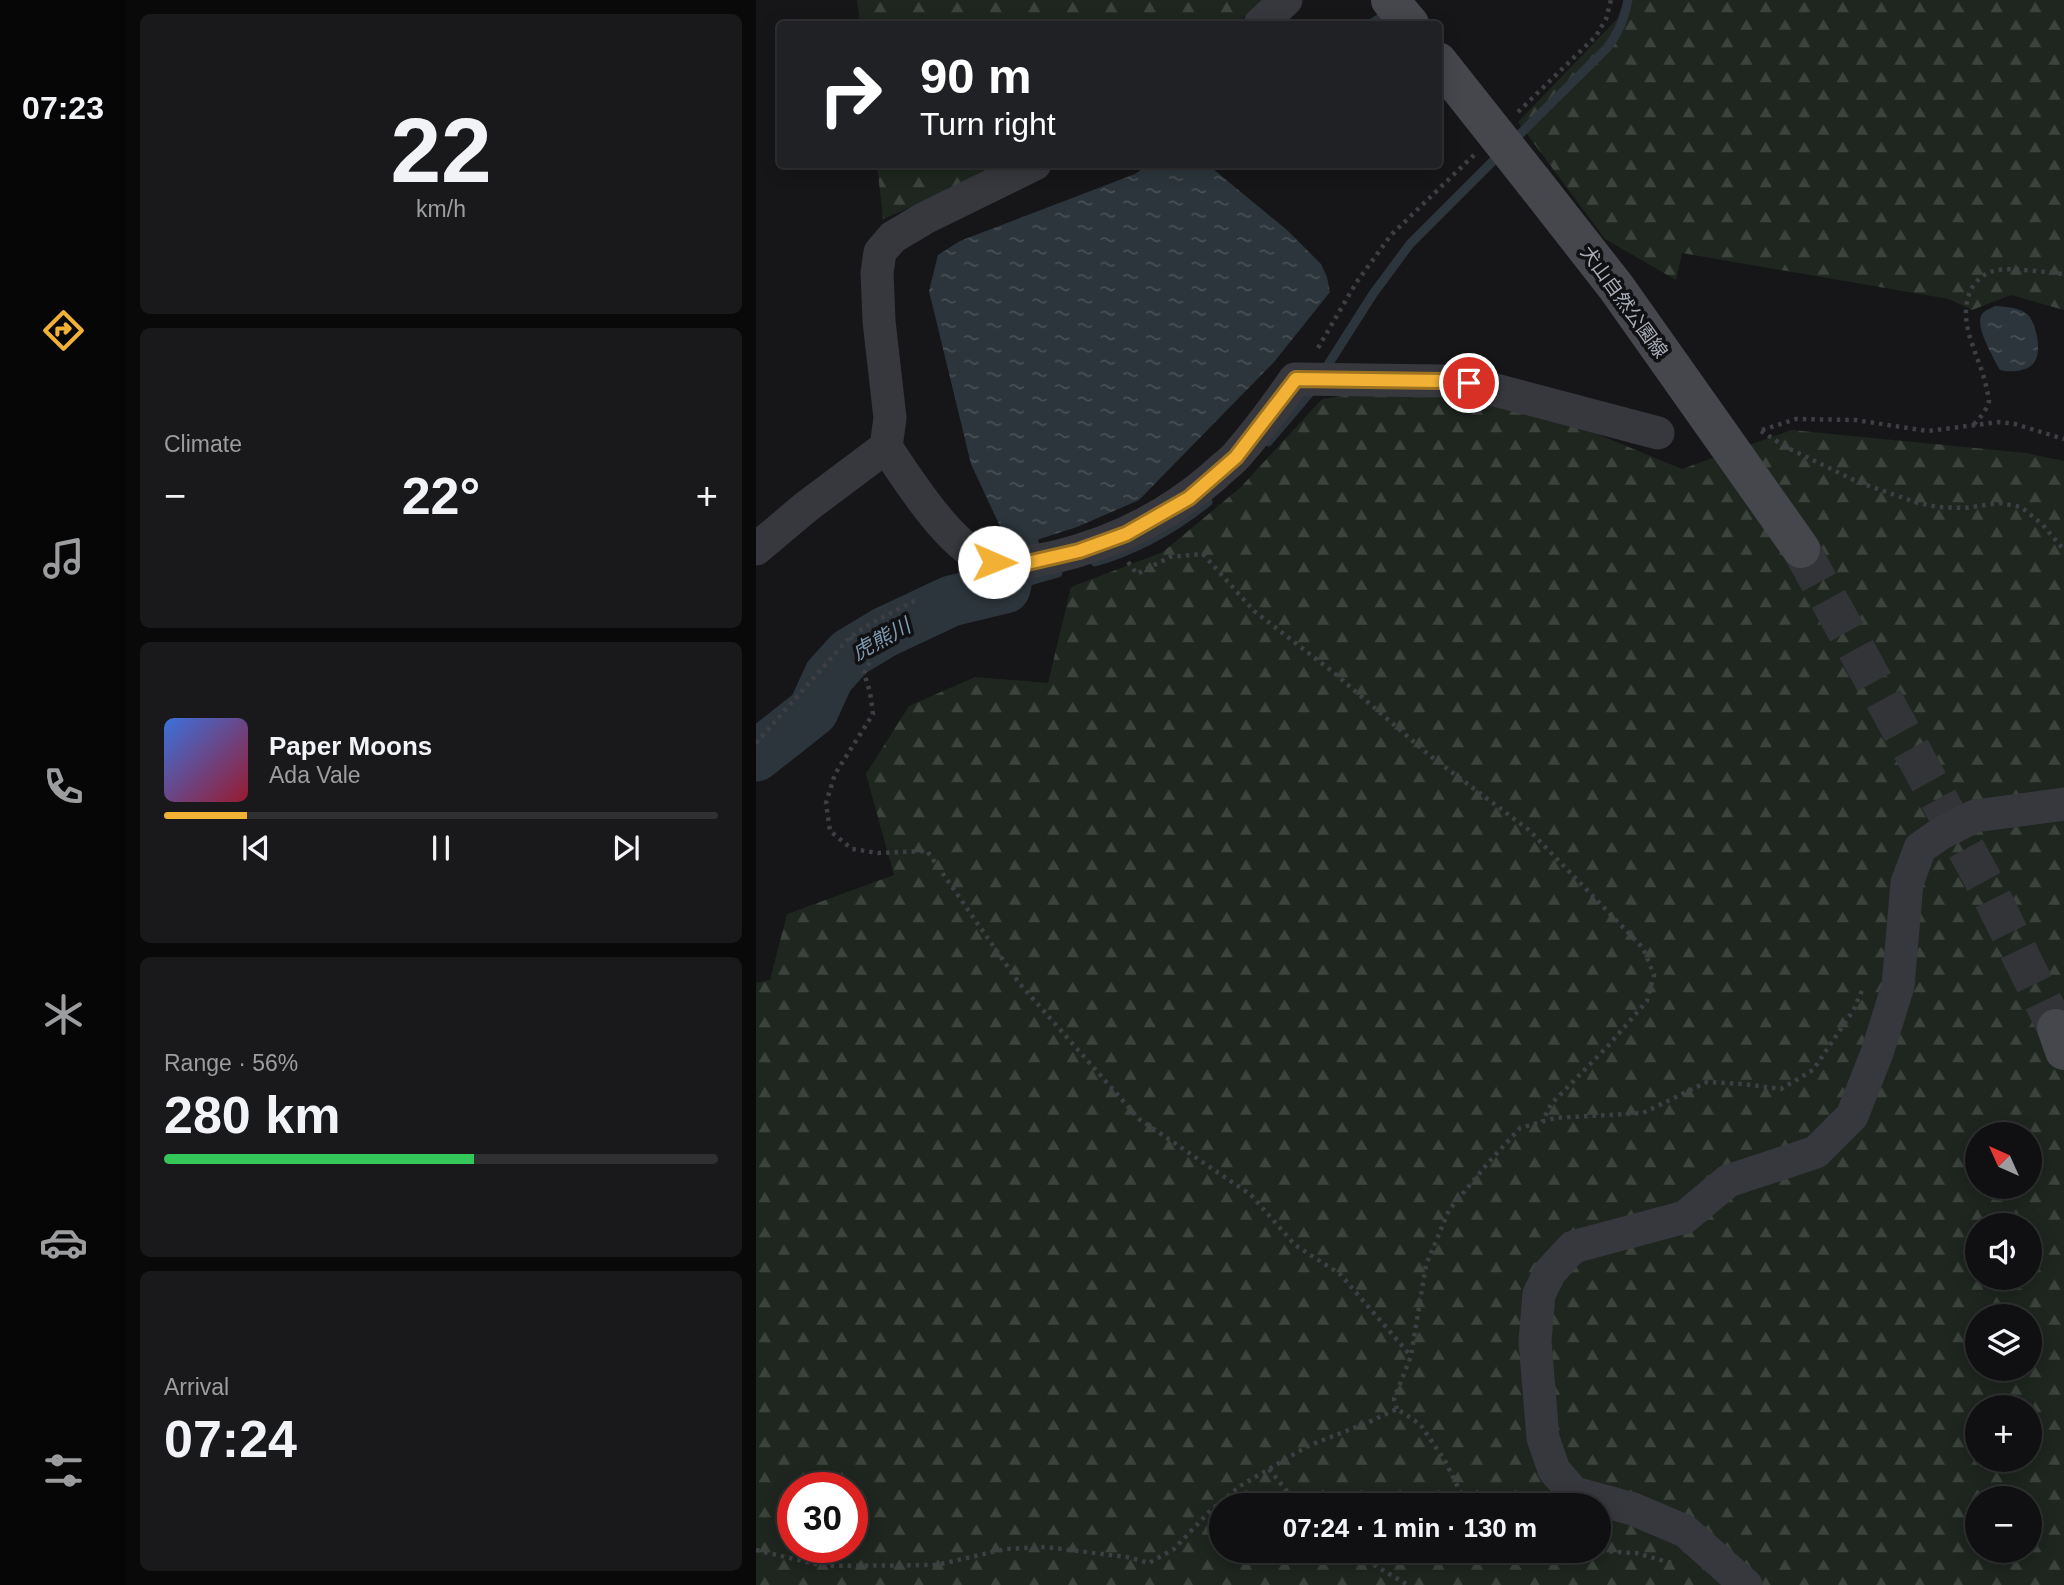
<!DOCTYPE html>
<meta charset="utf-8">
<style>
body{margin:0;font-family:Helvetica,"Noto Sans JP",sans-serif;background:#19191b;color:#f1f3f6;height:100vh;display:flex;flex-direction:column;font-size:26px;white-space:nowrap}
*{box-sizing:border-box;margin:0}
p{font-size:23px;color:#9c9d9f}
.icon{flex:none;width:38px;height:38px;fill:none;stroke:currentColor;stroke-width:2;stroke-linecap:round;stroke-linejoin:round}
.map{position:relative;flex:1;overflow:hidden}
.sheet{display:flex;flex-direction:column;gap:14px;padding:14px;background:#09090a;width:630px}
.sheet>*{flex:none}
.guide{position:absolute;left:21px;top:21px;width:665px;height:147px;border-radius:7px;box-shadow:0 4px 18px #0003,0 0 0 2px #303032;background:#202124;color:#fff;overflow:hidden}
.needle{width:46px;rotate:315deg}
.fabs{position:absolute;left:1209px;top:1122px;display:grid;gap:14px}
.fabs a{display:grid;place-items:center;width:77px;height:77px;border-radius:50%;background:#101012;box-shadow:0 4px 18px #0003,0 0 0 2px #303032;font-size:35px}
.speed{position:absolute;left:21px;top:1472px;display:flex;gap:14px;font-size:35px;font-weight:700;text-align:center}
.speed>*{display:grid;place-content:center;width:91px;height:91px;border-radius:50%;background:#101012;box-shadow:0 4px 18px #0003,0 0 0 2px #303032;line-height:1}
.speed .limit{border:10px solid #d22;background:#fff;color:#111}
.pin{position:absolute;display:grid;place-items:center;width:60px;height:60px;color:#fff;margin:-30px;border:4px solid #fff;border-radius:50%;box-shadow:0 2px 7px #0007}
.me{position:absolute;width:77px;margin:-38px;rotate:91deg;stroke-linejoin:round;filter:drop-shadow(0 0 5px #0008)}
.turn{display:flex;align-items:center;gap:24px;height:147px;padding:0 28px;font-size:32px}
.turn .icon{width:91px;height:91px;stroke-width:2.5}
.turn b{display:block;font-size:49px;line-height:60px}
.big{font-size:52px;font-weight:800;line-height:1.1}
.sheet .widget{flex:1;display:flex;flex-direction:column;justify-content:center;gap:10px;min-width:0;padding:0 24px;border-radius:10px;background:#19191b}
.sheet .dial{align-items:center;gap:0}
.dial b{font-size:91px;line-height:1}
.song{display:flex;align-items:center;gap:21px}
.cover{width:84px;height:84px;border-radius:10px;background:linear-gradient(135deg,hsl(220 70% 55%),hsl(350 70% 35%))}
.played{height:7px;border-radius:4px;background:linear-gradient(90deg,#f2b134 15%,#303032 15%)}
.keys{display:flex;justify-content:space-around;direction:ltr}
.heat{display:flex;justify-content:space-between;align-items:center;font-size:38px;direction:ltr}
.charge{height:10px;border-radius:5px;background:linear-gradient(90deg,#34c759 56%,#303032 0)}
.trip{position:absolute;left:453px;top:1493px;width:402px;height:70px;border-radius:35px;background:#101012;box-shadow:0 4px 18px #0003,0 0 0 2px #303032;font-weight:800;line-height:70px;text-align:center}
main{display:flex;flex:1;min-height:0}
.menu{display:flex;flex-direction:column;width:126px;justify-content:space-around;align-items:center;background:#060607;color:#9c9d9f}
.menu .icon{width:49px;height:49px}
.menu .on{color:#f2b134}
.menu b{font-size:32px;color:#f1f3f6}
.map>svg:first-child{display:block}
</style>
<main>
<nav class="menu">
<b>07:23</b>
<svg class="icon on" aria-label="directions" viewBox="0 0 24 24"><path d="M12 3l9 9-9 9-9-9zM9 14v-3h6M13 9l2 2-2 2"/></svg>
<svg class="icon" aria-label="music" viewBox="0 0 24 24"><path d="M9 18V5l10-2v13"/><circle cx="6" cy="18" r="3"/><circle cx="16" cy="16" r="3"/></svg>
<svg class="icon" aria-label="phone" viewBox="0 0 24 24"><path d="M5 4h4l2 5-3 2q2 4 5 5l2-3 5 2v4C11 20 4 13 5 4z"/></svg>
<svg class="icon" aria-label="climate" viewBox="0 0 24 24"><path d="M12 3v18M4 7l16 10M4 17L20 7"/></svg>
<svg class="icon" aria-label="car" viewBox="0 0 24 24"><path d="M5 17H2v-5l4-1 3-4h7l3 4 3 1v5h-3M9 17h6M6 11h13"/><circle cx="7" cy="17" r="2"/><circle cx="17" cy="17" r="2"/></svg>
<svg class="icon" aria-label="filters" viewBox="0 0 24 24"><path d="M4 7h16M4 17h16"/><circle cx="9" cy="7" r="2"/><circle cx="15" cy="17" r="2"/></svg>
</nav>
<section class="sheet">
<div class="widget dial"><b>22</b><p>km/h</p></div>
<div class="widget"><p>Climate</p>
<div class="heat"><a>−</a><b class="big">22°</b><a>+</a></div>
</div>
<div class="widget">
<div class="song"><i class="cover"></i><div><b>Paper Moons</b><p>Ada Vale</p></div></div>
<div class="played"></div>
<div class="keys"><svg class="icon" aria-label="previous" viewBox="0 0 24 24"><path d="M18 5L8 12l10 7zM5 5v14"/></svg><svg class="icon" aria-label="pause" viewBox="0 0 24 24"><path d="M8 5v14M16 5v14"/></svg><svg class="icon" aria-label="next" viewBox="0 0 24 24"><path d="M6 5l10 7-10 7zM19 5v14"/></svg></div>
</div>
<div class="widget"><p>Range · 56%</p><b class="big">280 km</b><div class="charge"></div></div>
<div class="widget"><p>Arrival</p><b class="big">07:24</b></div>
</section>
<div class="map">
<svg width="1308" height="1585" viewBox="0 0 1308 1585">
<defs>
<pattern id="forest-firs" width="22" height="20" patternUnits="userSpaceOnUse" patternTransform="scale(1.75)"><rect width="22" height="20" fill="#1e261f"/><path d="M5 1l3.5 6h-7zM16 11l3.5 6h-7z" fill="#3c433d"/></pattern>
<pattern id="water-ripples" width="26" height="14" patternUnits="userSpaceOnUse" patternTransform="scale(1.75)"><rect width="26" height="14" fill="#2c353c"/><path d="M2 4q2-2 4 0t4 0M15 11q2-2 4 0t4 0" fill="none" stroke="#485056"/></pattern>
</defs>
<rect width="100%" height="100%" fill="#161618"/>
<!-- forest -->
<g fill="url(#forest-firs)" fill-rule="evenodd">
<polygon points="101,0 509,0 480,24 104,24"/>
<polygon points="869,0 1308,0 1308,310 1255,295 1216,310 1193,299 926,253 920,280 849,239 762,122 861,19"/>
<polygon points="121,164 253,165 127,219"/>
<path d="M638 389 778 408 926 469 1035 430 1270 453 1308 461V1585H0V983L14 980 31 914 138 875 110 774 153 706 219 677 292 683 315 587 407 552 485 487 566 399ZM1222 1134H1274V1186H1222ZM1222 1225H1274V1278H1222ZM1222 1316H1274V1368H1222ZM1222 1407H1274V1460H1222ZM37 1488H96V1547H37ZM1222 1498H1274V1550H1222ZM466 1505H844V1550H466Z"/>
</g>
<!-- water -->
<g fill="url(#water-ripples)">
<polygon points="451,164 531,230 565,264 571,277 574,292 518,362 383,500 321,527 268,544 266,549 248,548 254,537 248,535 215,464 173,291 182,255 204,241 379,174 393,165"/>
<path d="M1239 306C1251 307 1262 307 1271 314 1280 322 1286 350 1279 361 1274 371 1254 373 1244 370 1238 359 1220 329 1225 316 1228 310 1234 309 1239 306Z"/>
</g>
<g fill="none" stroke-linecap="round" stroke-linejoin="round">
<!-- stream -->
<g stroke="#2c353c" stroke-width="9">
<polyline points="614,24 629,15 629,12"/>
<path d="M756 142 851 48C863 32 868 19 872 0"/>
<polyline points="568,371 617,294 654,244 743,155"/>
<polyline points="512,442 557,389"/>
<path d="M339 562C381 550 418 529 452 502"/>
<polyline points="249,588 302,573"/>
</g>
<!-- river -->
<polyline stroke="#2c353c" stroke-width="51" points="0,756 57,711 73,676 94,653 129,632 195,601 249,588 258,548"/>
<!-- secondary-tunnel -->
<polyline stroke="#333438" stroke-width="38" stroke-dasharray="38 19" stroke-linecap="butt" points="1045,549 1231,887 1300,1028"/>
<!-- path -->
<g stroke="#3d3f44" stroke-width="4.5" stroke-dasharray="3.5 5" stroke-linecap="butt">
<polyline points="762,112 840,36 850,19 855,0"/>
<polyline points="562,348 600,283 635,235 718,155"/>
<path d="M1218 424C1224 418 1231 410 1233 401 1233 398 1232 394 1231 391 1226 358 1200 326 1214 292 1218 282 1228 273 1238 271 1253 266 1291 273 1308 274"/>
<polyline points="1006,430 1040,419 1099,420 1172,431 1243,422 1259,424 1308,439"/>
<polyline points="1005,431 1030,447 1102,482 1159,502 1181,507 1209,508 1244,503 1265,507 1286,524 1308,550"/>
<polyline points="372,562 381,574 414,557 447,554 498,611 577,672 673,755 773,830 887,948 898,975 891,1001 851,1047 795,1104 786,1122"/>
<polyline points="94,637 115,660 108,673 114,692 117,714 79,774 70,803 74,831 96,849 122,853 171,851 263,983 383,1119 495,1195 539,1245 584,1274 655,1356"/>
<polyline points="0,743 94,637 114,624 162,599"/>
<polyline points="641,1409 638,1399 655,1356 670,1265 693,1210 732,1163 764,1128 799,1118 887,1113 951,1082 987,1084 1025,1089 1057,1070 1097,1011 1107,988"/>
<polyline points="513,1469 542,1505"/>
<polyline points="0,1550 68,1566 181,1565 249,1549 289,1547 371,1557 393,1563 418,1549 455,1510 484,1486 552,1446 613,1422 641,1409 664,1424 689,1461 707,1497 716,1505"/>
<polyline points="597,1550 613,1562 652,1585"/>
<polyline points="828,1550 880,1553 919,1564"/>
</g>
<!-- street -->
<g stroke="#37383d" stroke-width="33">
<polyline points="504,24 530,0"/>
<path d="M279 164 169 218 137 237 124 252 121 273 123 321 134 418 130 447C151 478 191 542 226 558 250 568 274 562 299 557 357 543 412 516 458 476 465 469 474 463 481 455 502 431 521 405 539 379L685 381 713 383 902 433"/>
<polyline points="0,549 50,507 130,447"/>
<polyline points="990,1585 929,1531 877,1509 818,1493 798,1470 787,1438 779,1341 783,1294 794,1272 817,1247 929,1217 972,1181 1060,1152 1096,1116 1121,1053 1142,986 1151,883 1164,848 1184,834 1219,816 1308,804"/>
</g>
<!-- secondary -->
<g stroke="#45474d" stroke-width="38">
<polyline points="634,0 654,24"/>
<polyline points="777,181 860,287 1045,549"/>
<polyline points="1300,1028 1308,1051"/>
</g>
<!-- secondary-bridge -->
<polyline stroke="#45474d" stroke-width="38" points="682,61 777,181"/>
</g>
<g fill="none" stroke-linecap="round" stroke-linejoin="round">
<defs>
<polyline id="route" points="238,562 267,564 323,551 370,534 433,498 480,457 540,379 685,381 713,383"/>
</defs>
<!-- route casing -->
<use href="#route" stroke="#9d7322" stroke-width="18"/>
<!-- route -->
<use href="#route" stroke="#f2b134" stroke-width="12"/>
</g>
<g text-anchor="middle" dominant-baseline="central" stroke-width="7" stroke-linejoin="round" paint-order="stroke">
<!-- street labels -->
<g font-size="19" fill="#a8adb8" stroke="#111113">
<text transform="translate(868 302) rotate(54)">犬山自然公園線</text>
</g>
<!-- water labels -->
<g font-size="21" font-style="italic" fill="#7f9bb3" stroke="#111113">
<text transform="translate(125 639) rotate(-29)">虎熊川</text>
</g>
</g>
</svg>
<div class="fabs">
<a><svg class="needle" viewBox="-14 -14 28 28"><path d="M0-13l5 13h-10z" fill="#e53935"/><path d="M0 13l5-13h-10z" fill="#9c9d9f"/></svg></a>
<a><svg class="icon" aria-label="sound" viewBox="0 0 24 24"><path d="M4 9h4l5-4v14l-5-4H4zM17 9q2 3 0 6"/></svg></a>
<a><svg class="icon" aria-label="layers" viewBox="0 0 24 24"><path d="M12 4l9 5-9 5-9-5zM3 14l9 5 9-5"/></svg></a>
<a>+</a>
<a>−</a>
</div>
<div class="speed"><div class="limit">30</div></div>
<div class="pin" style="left:713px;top:383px;background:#d93025"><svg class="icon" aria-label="arrive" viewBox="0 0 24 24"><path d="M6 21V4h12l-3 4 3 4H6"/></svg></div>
<svg class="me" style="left:238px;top:562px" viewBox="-20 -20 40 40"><circle r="19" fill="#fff"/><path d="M0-13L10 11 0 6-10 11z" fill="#f2b134"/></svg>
<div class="trip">07:24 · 1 min · 130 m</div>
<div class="guide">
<div class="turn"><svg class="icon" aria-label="right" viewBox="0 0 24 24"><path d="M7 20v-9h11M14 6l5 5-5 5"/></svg><div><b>90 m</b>Turn right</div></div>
</div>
</div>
</main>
